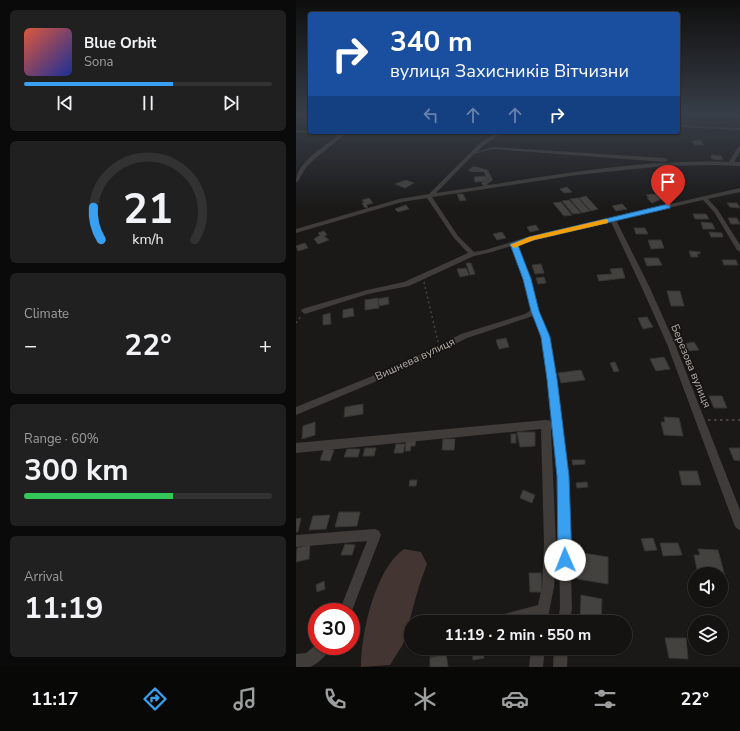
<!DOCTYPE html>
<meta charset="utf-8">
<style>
body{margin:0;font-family:"Nunito Sans",sans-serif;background:#212020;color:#f1f3f6;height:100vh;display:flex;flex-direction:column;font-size:15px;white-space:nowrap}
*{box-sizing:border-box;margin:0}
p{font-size:13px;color:#9d9e9f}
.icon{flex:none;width:22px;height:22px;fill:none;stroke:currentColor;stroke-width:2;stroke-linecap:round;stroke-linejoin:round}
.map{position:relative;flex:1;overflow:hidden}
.side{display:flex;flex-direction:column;gap:10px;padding:10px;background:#0b0a0a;width:296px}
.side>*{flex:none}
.banner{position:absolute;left:12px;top:12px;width:372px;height:122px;border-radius:4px;box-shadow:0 1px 3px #0004,0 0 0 1px #333232;background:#1a4fa0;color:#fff;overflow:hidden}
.controls{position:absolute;left:392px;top:567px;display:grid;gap:8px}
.controls a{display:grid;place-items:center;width:40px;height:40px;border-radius:50%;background:#141312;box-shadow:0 1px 3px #0004,0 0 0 1px #333232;font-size:20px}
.speed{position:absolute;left:12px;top:603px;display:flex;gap:8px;font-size:20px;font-weight:700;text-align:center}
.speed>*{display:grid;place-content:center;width:52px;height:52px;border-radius:50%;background:#141312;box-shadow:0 1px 3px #0004,0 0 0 1px #333232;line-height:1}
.speed .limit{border:6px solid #d22;background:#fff;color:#111}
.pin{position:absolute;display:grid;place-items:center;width:34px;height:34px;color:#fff;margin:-41px -17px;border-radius:50% 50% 50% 0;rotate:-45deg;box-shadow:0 0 4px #0007}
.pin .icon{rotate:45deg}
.me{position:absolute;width:44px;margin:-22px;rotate:359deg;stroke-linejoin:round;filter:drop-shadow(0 0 3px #0008)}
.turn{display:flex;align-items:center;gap:14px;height:84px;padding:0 16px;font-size:18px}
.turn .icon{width:52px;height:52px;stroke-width:2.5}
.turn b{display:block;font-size:28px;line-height:34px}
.lanes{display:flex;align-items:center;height:38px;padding:0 16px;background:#0003;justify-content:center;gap:20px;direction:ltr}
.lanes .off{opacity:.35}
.big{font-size:30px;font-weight:700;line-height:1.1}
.side .tile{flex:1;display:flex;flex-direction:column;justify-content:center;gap:6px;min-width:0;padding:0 14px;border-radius:6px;background:#212020}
.side .dial{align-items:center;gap:0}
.dial svg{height:104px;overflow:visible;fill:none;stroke:#333232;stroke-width:7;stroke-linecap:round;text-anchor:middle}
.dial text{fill:#f1f3f6;stroke:none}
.song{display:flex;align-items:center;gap:12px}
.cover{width:48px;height:48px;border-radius:6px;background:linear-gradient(135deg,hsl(10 70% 55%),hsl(230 70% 35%))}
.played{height:4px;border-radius:2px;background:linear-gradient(90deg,#39a0f1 60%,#333232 60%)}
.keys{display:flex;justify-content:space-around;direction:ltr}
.heat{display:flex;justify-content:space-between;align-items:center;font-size:22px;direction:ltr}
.charge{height:6px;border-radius:3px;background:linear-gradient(90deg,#34c759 60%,#333232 0)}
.trip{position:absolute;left:108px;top:615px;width:228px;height:40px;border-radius:20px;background:#141312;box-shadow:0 1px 3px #0004,0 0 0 1px #333232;font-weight:700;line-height:40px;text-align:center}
.tab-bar{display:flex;height:64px;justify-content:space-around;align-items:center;background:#080807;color:#9d9e9f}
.tab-bar .icon{width:28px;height:28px}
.tab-bar .selected{color:#39a0f1}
.tab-bar b{font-size:18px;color:#f1f3f6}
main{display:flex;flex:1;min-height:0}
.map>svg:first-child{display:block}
</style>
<main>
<section class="side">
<div class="tile">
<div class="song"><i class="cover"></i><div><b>Blue Orbit</b><p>Sona</p></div></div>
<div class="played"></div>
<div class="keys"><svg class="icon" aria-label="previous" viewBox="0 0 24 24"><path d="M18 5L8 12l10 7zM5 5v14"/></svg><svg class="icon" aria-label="pause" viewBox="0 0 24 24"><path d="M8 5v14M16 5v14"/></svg><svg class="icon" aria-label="next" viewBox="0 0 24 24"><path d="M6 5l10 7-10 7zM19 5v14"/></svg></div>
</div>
<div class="tile dial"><svg viewBox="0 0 100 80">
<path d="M14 69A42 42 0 1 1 86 69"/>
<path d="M14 69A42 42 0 0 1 8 44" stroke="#39a0f1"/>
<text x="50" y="56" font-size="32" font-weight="700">21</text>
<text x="50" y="72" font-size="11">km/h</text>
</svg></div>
<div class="tile"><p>Climate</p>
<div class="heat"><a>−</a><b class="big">22°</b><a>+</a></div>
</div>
<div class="tile"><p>Range · 60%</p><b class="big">300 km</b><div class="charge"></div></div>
<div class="tile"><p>Arrival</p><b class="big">11:19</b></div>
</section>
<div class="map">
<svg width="444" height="667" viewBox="0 0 444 667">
<rect width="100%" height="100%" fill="#1a1918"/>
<!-- water -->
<path fill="#433531" d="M108 549 125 552 131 564 123 586 107 644 94 665 65 667C65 633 79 569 108 549Z"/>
<!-- building -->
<g fill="#44423f" stroke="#363532">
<polygon points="410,115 444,115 444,119 423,115"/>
<polygon points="404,140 408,145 398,145 396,141"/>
<polygon points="416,155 425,156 427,160 417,159 415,158"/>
<polygon points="189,176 192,180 190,181 179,182 178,177"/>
<polygon points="110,180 118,183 109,188 99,184"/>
<polygon points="271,187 276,192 268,193 264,189"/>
<polygon points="161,194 167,194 170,200 164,201"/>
<polygon points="359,194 365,199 356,203 351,198 353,198 350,195"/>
<polygon points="290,196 302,209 295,211 283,198"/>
<polygon points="73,198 77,203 70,205 72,207 69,208 66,203 68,203 66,200"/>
<polygon points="282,198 294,211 286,213 274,199"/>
<polygon points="273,200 285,213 277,214 266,201"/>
<polygon points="265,202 276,215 268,216 257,203"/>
<polygon points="431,203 441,203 444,208 434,207"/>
<polygon points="326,204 331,209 320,211 316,206"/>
<polygon points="110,205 113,209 102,212 99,209"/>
<polygon points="397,214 410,214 413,219 399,219"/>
<polygon points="432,218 441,218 444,224 435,224"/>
<polygon points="405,222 416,223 419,229 407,229"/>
<polygon points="240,225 243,230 234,232 231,227"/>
<polygon points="338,228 349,228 352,234 340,234"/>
<polygon points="28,231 31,235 28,236 33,240 22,244 18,239 24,235 22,233"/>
<polygon points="206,232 210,238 201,240 197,234"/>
<polygon points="413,232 426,233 427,237 415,237"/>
<polygon points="352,240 365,240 368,248 355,249"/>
<polygon points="9,243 12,248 2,251 0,246"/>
<polygon points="393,251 404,252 404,254 401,254 402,257 395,257"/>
<polygon points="348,258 362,258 366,265 351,266"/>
<polygon points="426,260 440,260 442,265 428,265"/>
<polygon points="170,263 175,263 179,274 174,275"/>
<polygon points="245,264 248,273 239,274 236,265"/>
<polygon points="170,268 173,275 164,277 161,269"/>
<polygon points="326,268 329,278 303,281 301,275 316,274 314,269"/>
<polygon points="248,277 250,283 242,284 240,278"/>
<polygon points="371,291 384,291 388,306 375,306"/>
<polygon points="92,297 93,304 83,306 82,299"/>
<polygon points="82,298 83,308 69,310 69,300"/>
<polygon points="57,308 58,316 47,318 47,310"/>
<polygon points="34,313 35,324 27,325 27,315"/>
<polygon points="351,317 357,327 347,329 342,318"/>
<polygon points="210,338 213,347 203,349 200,340"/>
<polygon points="398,342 403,350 391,351 387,344"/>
<polygon points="368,357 374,369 360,371 354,359"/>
<polygon points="319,362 323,371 318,372 314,363"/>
<polygon points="285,370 289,380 265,383 262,373"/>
<polygon points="413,396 426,396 431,408 418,408"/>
<polygon points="67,404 67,414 48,417 49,407"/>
<polygon points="368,417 383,418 387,436 368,435 365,422 369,422"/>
<polygon points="19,422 19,435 6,439 7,426"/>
<polygon points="221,432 239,432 239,446 224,447"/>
<rect x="215" y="434" width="5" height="9"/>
<polygon points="120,439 119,446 115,446 114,451 109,451 110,440"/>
<polygon points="147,439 159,439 158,450 146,450"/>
<polygon points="100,444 109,444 107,453 98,453"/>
<polygon points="69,448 80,448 78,456 67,456"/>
<polygon points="433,448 444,448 444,461 438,460"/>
<polygon points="28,449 38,450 34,461 24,460"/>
<polygon points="51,449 64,449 62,457 48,457"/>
<polygon points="276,460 289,460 289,464 277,465"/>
<polygon points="383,471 401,471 405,485 386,485"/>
<polygon points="114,480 121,480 120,486 113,486"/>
<polygon points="291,482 292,487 281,488 280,483"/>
<polygon points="227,490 239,495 236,503 224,498"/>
<polygon points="43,512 64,512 61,526 39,527"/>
<polygon points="34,515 30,529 13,530 17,516"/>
<polygon points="5,518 2,532 0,532 0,519"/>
<polygon points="357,538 361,550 349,551 345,539"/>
<polygon points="364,543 382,543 386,555 367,556"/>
<polygon points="49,544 59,545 56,555 45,555"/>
<polygon points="14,545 13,559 0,562 1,548"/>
<polygon points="402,549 422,550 429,577 425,577 425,574 402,574 398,555 404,555"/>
<polygon points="287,553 312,557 312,584 281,579 282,568 287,569"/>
<polygon points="233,573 245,573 246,592 234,592"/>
<polygon points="28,581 29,589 21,592 20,585"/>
<polygon points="285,595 306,599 305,622 284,622"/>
<polygon points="369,638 390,638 392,659 373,658"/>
<polygon points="140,648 141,655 134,657 133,650"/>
<polygon points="176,648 187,648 188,658 177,660"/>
<polygon points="219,648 233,648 233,652 219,653"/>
<polygon points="283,648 302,648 301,654 283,649"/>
<polygon points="150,653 152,667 134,667 134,658"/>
</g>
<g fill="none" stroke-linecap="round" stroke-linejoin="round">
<!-- path-far1 -->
<g stroke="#46423f" stroke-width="1.5" stroke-dasharray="2 3" stroke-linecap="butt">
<polyline points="128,282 142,342"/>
<polyline points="0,323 6,315"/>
</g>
<!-- path -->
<polyline stroke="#46423f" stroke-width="2" stroke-dasharray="2.5 3.5" stroke-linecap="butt" points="412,420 444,420"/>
<!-- minor -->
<g fill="#3f3c39" fill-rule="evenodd">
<polygon points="0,115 4,115 0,118"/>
<polygon points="382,125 444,128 444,130 382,127"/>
<path d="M0 130 14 131V132L42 133 44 134 47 132H52L21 157 11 166 2 181 0 182C0 163 27 147 41 137L40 135 0 132Z"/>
<path d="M202 132H207L188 145 181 152 197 147 369 158 372 160 369 162 197 149 178 154 140 193 187 186 185 183 191 179 188 172H175L172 170 178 166 192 170 197 180 191 184 192 185C272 173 352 159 433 162L442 147H444V152L438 162H444V166L418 165 368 166 281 175 136 197 162 236 178 252 189 250 235 236 444 188V192L412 199 422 210 444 245V252L441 250 418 212 407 200 320 220 354 288 379 344 444 510V530L440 528 438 524 371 344 346 288 315 222 237 239 221 244 235 279 243 311 253 337 260 379 272 476 276 608 274 622H262L264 608 262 476 257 429H255L260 544 258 587 251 622H239V618L226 622H195L196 617 201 616 242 605 246 587 248 544 245 429 0 453V443L250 420 256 421 252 379 245 337 237 316 171 338 107 370 0 415V407L101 366 165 334 229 314 235 310 227 279 216 246 192 253 178 256 113 286 72 294 9 314 5 311 6 309 71 290 108 282 172 253 158 238 131 198 106 202 0 233V229L103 199 133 194 184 143Z"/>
<polygon points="79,529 83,531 85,535 55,613 43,612 71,541 0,547 0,535"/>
<path d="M21 644V646H36C33 653 22 664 14 667 9 667 4 667 0 667V654L10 653Z"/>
<polygon points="235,648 249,648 247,667 233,667"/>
<polygon points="258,648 272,648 271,667 257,667"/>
</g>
</g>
<!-- sky -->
<linearGradient id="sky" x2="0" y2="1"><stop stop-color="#0e0e0d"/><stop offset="0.55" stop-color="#383e48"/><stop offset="1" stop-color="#383e48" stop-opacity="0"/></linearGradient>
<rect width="444" height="208" fill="url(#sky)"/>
<!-- route -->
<polygon fill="#39a0f1" stroke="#25689d" points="372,204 374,205 374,208 238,240 222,245 235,279 243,311 254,337 261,379 273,476 276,560 274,564 269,566 264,564 262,560 261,476 251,379 245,337 235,311 227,279 214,244 233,237"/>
<!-- slow -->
<polygon fill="#f59e0b" points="310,219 312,220 312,223 238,240 218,248 214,245 233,237"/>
<g text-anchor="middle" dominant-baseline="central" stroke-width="3.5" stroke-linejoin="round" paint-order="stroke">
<!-- street labels -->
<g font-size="11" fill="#b9b1aa" stroke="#151413">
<text transform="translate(119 359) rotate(-25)">Вишнева вулиця</text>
<text transform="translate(395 366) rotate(68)">Березова вулиця</text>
</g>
</g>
</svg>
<div class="controls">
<a><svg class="icon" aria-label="sound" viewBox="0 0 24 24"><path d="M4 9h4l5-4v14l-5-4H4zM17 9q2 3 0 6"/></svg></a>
<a><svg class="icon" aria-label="layers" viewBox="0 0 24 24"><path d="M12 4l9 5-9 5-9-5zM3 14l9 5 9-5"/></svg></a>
</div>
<div class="speed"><div class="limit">30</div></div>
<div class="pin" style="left:372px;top:206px;background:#d93025"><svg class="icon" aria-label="arrive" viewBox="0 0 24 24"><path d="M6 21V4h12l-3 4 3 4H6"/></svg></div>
<svg class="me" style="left:269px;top:560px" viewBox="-20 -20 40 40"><circle r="19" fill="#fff"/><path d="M0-13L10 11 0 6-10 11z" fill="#39a0f1"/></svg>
<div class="trip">11:19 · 2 min · 550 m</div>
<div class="banner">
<div class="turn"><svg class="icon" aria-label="right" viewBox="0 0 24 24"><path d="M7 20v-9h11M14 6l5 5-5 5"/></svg><div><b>340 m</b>вулиця Захисників Вітчизни</div></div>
<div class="lanes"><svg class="icon off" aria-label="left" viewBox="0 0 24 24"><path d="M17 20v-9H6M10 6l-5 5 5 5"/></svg><svg class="icon off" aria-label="ahead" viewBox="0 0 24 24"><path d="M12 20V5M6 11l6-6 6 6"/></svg><svg class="icon off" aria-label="ahead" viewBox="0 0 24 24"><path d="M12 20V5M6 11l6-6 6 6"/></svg><svg class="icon" aria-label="right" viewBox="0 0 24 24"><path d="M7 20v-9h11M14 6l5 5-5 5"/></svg></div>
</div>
</div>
</main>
<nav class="tab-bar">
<b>11:17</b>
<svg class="icon selected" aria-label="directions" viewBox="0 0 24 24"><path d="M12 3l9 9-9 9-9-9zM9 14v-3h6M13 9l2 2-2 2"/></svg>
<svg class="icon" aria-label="music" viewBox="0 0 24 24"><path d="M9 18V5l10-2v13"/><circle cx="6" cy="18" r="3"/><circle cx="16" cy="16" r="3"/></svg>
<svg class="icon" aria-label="phone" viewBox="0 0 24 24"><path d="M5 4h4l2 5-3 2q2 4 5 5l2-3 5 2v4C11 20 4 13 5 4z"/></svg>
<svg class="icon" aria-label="climate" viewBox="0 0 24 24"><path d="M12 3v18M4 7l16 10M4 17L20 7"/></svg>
<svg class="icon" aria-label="car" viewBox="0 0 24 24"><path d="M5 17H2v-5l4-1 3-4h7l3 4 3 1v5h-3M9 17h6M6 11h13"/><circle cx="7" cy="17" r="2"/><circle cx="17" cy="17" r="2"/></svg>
<svg class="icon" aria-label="filters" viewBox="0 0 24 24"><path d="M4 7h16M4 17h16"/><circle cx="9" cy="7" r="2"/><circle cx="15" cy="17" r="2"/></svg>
<b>22°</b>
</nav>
